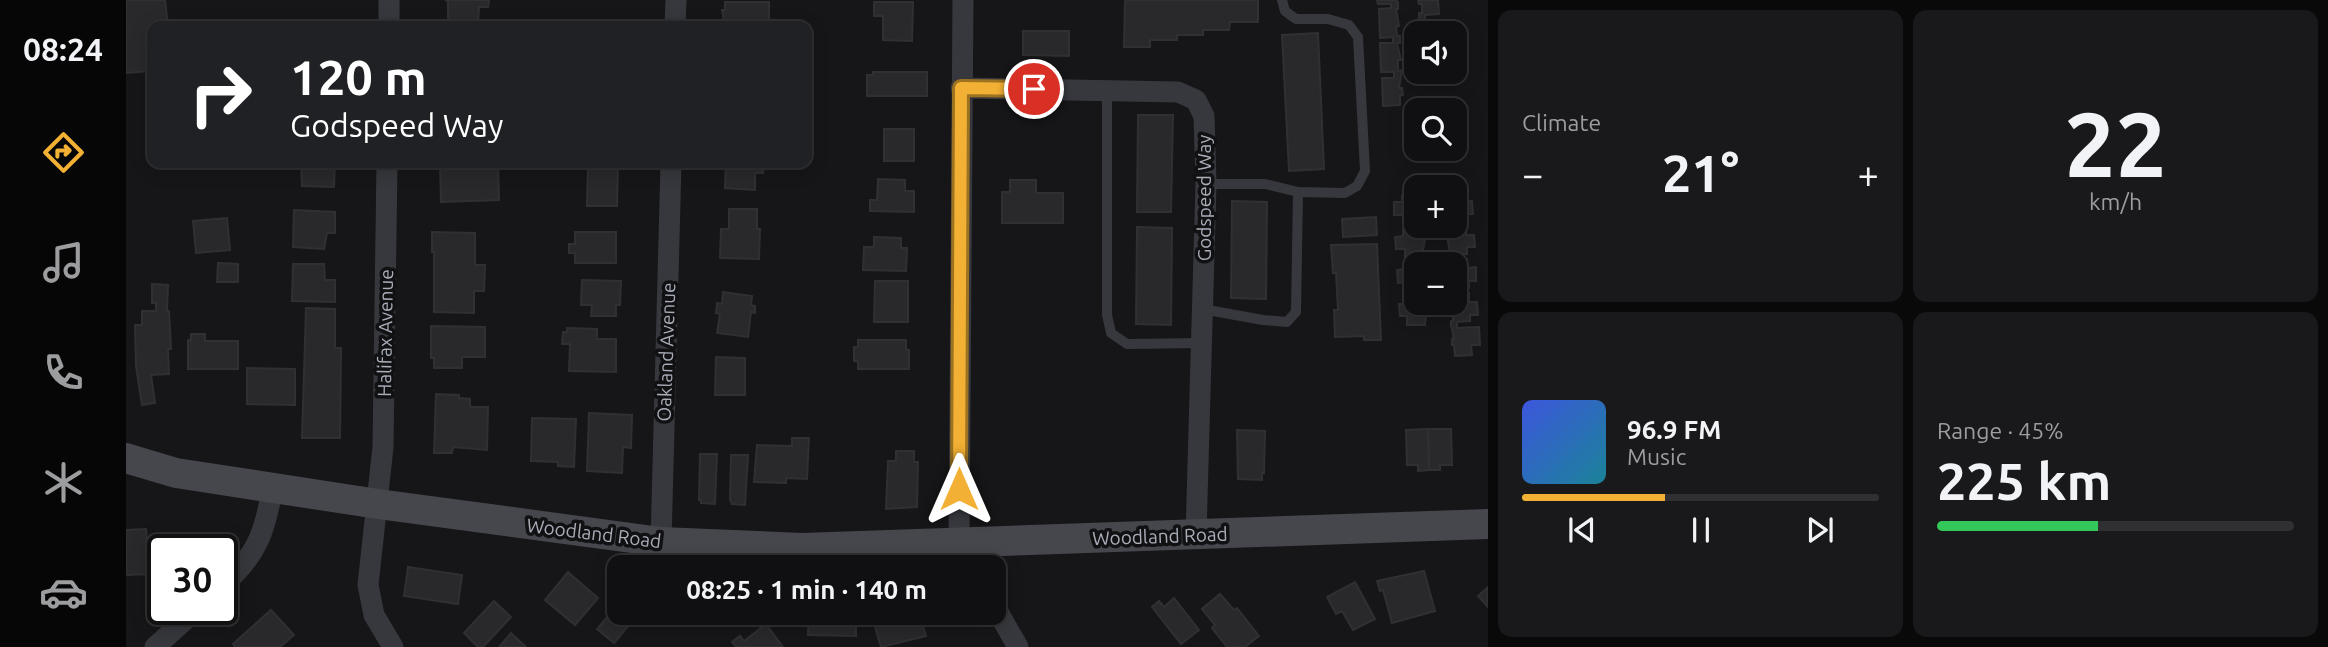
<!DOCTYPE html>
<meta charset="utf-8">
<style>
body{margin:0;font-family:Ubuntu,sans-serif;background:#19191b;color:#f1f3f6;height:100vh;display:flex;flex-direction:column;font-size:26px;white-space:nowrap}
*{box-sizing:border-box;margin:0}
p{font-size:23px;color:#9c9d9f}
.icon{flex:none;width:38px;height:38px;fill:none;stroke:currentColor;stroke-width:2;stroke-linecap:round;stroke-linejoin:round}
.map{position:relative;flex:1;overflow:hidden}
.panel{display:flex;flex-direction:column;gap:10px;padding:10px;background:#09090a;width:840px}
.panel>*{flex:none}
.guide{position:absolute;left:21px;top:21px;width:665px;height:147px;border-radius:14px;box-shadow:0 4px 18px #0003,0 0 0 2px #303032;background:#202124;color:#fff;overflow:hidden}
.controls{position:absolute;left:1278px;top:21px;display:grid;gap:14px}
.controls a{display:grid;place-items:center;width:63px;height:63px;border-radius:14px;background:#101012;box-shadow:0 4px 18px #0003,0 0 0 2px #303032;font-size:35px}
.speed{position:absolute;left:21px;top:534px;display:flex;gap:14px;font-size:35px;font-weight:700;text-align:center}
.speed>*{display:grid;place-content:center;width:91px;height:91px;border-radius:50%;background:#101012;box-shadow:0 4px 18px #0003,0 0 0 2px #303032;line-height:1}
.speed .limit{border:4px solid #111;border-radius:10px;background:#fff;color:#111}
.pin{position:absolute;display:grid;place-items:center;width:60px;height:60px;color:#fff;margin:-30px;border:4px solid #fff;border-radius:50%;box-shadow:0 2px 7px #0007}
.me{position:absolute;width:77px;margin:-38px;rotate:0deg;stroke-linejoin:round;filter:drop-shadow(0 0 5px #0008)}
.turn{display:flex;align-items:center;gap:24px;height:147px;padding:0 28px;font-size:32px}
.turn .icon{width:91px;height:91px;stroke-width:2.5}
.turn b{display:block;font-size:49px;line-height:60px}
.big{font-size:52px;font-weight:600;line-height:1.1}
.panel .widget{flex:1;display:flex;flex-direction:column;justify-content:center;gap:10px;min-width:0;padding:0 24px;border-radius:14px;background:#19191b}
.panel .dial{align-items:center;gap:0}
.dial b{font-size:91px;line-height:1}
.song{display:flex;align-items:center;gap:21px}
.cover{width:84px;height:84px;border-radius:10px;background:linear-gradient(135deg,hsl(230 70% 55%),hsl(190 70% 35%))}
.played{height:7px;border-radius:4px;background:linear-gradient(90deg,#f2b134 40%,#303032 40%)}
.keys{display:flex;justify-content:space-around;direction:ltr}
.heat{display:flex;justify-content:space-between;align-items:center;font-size:38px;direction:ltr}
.charge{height:10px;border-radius:5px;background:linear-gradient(90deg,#34c759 45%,#303032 0)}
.panel .tiles{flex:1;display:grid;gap:10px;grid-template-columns:repeat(2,1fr)}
.trip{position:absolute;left:481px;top:555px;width:399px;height:70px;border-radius:14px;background:#101012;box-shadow:0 4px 18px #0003,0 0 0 2px #303032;font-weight:600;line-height:70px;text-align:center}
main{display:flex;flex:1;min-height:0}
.tab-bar{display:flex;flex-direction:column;width:126px;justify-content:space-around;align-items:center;background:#060607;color:#9c9d9f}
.tab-bar .icon{width:49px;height:49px}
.tab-bar .active{color:#f2b134}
.tab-bar b{font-size:32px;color:#f1f3f6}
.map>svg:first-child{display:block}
</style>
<main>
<nav class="tab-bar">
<b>08:24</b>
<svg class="icon active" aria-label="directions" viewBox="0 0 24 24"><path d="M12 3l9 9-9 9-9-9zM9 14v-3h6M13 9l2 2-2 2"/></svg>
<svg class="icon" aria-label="music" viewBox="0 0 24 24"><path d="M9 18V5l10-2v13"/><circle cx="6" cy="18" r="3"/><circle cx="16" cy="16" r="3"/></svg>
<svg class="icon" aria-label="phone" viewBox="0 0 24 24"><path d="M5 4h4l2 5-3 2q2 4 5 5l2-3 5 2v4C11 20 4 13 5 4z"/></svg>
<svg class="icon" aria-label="climate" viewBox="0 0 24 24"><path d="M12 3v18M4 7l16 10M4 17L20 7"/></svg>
<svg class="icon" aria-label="car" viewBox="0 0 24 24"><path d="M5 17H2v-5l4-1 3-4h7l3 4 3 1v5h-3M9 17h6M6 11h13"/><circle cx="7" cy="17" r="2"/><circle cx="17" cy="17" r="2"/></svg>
</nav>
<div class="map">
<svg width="1362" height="647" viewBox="0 0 1362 647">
<rect width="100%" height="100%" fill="#161618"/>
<!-- building -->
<g fill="#29292c" stroke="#303034" stroke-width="2">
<polygon points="0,0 39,0 42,26 26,26 26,81 24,71 0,73"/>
<polygon points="319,0 363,0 362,7 353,7 352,26 322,26 322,1"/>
<polygon points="999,0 1132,0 1132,22 1104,22 1103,30 1077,30 1077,35 1051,35 1051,40 1024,40 1024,47 998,47"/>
<polygon points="1251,0 1269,0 1272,2 1272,9 1270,9 1273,26 1270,26 1271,36 1274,36 1274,43 1271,43 1275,60 1272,60 1272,71 1276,70 1273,88 1276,88 1277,95 1274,95 1274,105 1257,106 1256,78 1268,78 1268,72 1255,72 1254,43 1267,43 1267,37 1254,38 1253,9 1265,8 1265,4 1252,4"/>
<polygon points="1292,0 1312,0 1313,14 1299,15 1299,21 1313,20 1313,33 1294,33 1297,32 1296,23 1293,23 1293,13 1296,13 1296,4 1293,4"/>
<polygon points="599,2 643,2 643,26 599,26 596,10 599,10"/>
<polygon points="748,2 787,2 786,41 757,40 757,16 748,16"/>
<polygon points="897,31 943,31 943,56 897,55"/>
<polygon points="1192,33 1198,169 1163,171 1156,35"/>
<polygon points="747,72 801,72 801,96 741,96 741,75 747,75"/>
<polygon points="1295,72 1315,72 1315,81 1299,82 1299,72"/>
<polygon points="1012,115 1047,115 1045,212 1011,212"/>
<rect x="758" y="129" width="30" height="32"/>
<polygon points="175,163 209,163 208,187 176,186"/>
<polygon points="314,163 372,163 373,200 315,202"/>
<polygon points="458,163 492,163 491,206 461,206 462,167 458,167"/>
<polygon points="600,163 638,163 637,173 629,173 629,190 599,188"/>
<polygon points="752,179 779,180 779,191 788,191 788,212 744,211 744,200 751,200"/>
<polygon points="884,180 910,180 910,193 937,193 937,223 876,223 876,192 884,192"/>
<polygon points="1328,193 1338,193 1339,202 1346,201 1347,214 1339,214 1339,220 1328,221"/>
<polygon points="1276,195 1290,195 1290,223 1277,223 1277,215 1268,215 1268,202 1276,202"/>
<polygon points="1106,201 1141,202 1140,299 1105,298"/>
<polygon points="603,209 631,209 631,229 634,229 633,259 594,258 595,229 603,229"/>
<polygon points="168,210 209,212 209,233 201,233 198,249 167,247"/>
<polygon points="1250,217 1251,235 1217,237 1216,219"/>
<polygon points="101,218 104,250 70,253 67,221"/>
<polygon points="1291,226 1298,226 1298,229 1295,229 1296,240 1299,240 1296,254 1299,254 1300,262 1290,264 1290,291 1280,291 1280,282 1272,283 1271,270 1279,269 1279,262 1293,261 1292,257 1279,258 1279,249 1270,249 1269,237 1277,236 1277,229 1291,229"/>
<polygon points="1320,226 1340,226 1340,235 1348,235 1349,247 1341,247 1341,254 1328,254 1328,260 1341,259 1341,268 1350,267 1350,281 1343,281 1343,288 1329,289 1329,294 1343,293 1343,302 1351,302 1352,315 1344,315 1344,321 1331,322 1331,328 1353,327 1354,345 1345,345 1346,355 1329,356 1328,345 1326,345 1326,339 1328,339 1325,325 1325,321 1327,321 1327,311 1324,311 1324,305 1328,303 1328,264 1321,262 1321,252 1324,252 1321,237 1323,237 1323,229 1320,229"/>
<polygon points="1011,227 1046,228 1045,325 1010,324"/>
<polygon points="306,232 349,233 349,265 359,265 358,291 348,291 348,313 308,312 308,252 306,252"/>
<polygon points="449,232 490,232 490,263 449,263 449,253 443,253 443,244 449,244"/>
<polygon points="748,237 775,238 775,248 781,248 780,271 737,270 738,247 748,247"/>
<polygon points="1251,244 1255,340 1238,340 1238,336 1209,337 1208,310 1212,310 1210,273 1207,273 1205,245"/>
<polygon points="92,263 112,264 112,282 91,282"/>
<polygon points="167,264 198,264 199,280 209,280 209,302 166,301"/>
<polygon points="456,280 495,281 494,305 490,305 490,316 465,316 466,305 455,305"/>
<polygon points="749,281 782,281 782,322 748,322"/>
<polygon points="26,284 42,285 41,311 43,311 45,349 42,349 43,374 25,375 29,403 16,405 10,366 9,325 16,325 16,311 30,311 30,303 26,303"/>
<polygon points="597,292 626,296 625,305 629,306 629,313 625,312 622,337 591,333 594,314 590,313 591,303 596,304"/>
<polygon points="1280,295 1290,295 1290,303 1299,303 1299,306 1301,306 1299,325 1281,325 1281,316 1274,316 1273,304 1281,304"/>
<polygon points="180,308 209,309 209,348 215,348 214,438 176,438"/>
<polygon points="305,326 359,327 359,357 336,357 336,368 308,368 308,358 305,358"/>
<polygon points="441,328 471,329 471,339 490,339 490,372 443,371 444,344 436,344 437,332 441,332"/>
<polygon points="65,334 79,334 79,341 112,341 112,369 62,369 62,340 65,340"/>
<polygon points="732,340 780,340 780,350 783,350 783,369 732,369 732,361 728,361 728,347 732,347"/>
<polygon points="590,357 619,358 619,395 589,395"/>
<polygon points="121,368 169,369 169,405 121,404"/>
<polygon points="310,394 333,395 333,398 344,399 344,407 362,407 361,450 327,447 326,453 308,453"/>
<polygon points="463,413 506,415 505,448 497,447 496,473 461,471"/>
<polygon points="406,418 450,419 448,467 432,466 432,462 405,461"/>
<polygon points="1302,429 1325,429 1326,465 1314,465 1314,470 1303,470"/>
<polygon points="1302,429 1303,470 1292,471 1292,465 1281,465 1280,430"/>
<polygon points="1111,430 1139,431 1138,473 1136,473 1136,480 1112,479"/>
<polygon points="666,438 683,438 681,479 660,478 660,483 628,482 631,445 666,446"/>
<polygon points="770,451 788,451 788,462 792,462 791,507 760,509 762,461 770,461"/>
<polygon points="574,454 591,454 589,504 575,503 575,500 573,500"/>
<polygon points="605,455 622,455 619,505 606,504 604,500"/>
<polygon points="20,529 23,574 0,575 0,530"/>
<polygon points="282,567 336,575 332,604 278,596"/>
<polygon points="1298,571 1309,611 1266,623 1257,590 1254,591 1251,581"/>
<polygon points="442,572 472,598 449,625 419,600"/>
<polygon points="1229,582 1249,619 1227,630 1216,611 1210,614 1201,597"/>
<polygon points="1362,587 1362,607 1352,596"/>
<polygon points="1094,594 1108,610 1111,608 1133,636 1119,647 1101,647 1086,628 1089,625 1076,609"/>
<polygon points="1048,598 1073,630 1055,644 1026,607 1033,601 1038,607"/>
<polygon points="368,601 385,617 357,647 352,647 338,633"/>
<polygon points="494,602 494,612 514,612 488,643 471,629"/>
<polygon points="145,610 168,635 154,647 109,647 107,644"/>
<polygon points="683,612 730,612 730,636 682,635"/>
<polygon points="774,612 793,612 800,636 755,647 747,620"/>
<polygon points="640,624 657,647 610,647 606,642 614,636 618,641"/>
<polygon points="385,633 400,647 373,647"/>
</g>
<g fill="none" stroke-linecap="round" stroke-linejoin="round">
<!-- lane -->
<g stroke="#37383d" stroke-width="10">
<polyline points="981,91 981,315 985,333 1001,344 1076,343"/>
<polyline points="1080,184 1139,184 1172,192 1219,193 1231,186 1239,171 1232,37 1223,25 1202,19 1170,19 1159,11 1156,0"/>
<polyline points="1076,309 1137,320 1161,322 1170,312 1172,192"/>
</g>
<!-- street -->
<g stroke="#37383d" stroke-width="21">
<polyline points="837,0 833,543 846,567"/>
<polyline points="263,26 263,0"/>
<polyline points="549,26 550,0"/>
<polyline points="835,88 1052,92 1070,100 1078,116 1080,184 1070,534"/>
<polyline points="261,163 257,447 242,585 248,615 267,647"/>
<polyline points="535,542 545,163"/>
<path d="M96 586C133 553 137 534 147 488"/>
<polyline points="868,605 892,647"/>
<polyline points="29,647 71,609"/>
</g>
<!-- secondary -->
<polyline stroke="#45474d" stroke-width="30" points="0,458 50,473 252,504 535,542 676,548 1362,524"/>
</g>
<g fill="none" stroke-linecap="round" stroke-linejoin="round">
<defs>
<polyline id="route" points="833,489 835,88 908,89"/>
</defs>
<!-- route casing -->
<use href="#route" stroke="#9d7322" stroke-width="18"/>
<!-- route -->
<use href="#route" stroke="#f2b134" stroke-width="12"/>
</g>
<g text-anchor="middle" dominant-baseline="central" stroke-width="7" stroke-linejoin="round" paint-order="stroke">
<!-- street labels -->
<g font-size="19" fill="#a8adb8" stroke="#111113">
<text transform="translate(1078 198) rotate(-90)">Godspeed Way</text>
<text transform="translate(259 333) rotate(-89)">Halifax Avenue</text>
<text transform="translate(540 352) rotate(-88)">Oakland Avenue</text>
<text transform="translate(468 533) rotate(7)">Woodland Road</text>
<text transform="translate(1034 536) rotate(-2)">Woodland Road</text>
</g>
</g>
</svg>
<div class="controls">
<a><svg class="icon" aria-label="sound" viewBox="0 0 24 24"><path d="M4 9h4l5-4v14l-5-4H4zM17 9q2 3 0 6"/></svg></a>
<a><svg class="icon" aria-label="search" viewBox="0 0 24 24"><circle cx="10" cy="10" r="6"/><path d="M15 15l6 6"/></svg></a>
<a>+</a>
<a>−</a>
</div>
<div class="speed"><div class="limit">30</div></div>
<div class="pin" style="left:908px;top:89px;background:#d93025"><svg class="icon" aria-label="arrive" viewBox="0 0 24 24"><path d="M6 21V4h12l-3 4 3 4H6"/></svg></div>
<svg class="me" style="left:833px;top:489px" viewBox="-20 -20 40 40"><path d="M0-17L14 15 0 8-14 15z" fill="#f2b134" stroke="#fff" stroke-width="4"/></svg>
<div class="trip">08:25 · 1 min · 140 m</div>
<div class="guide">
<div class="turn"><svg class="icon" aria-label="right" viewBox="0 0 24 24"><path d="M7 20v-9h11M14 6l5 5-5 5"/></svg><div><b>120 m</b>Godspeed Way</div></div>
</div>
</div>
<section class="panel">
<div class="tiles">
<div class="widget"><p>Climate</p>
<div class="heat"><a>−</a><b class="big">21°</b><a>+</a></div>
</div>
<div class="widget dial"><b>22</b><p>km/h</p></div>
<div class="widget">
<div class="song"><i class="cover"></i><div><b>96.9 FM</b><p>Music</p></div></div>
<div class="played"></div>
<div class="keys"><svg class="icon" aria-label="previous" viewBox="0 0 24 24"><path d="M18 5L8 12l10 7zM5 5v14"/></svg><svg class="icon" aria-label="pause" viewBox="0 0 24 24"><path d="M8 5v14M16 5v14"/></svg><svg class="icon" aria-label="next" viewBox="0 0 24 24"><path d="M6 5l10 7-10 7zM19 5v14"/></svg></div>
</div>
<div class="widget"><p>Range · 45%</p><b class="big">225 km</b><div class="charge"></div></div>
</div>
</section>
</main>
